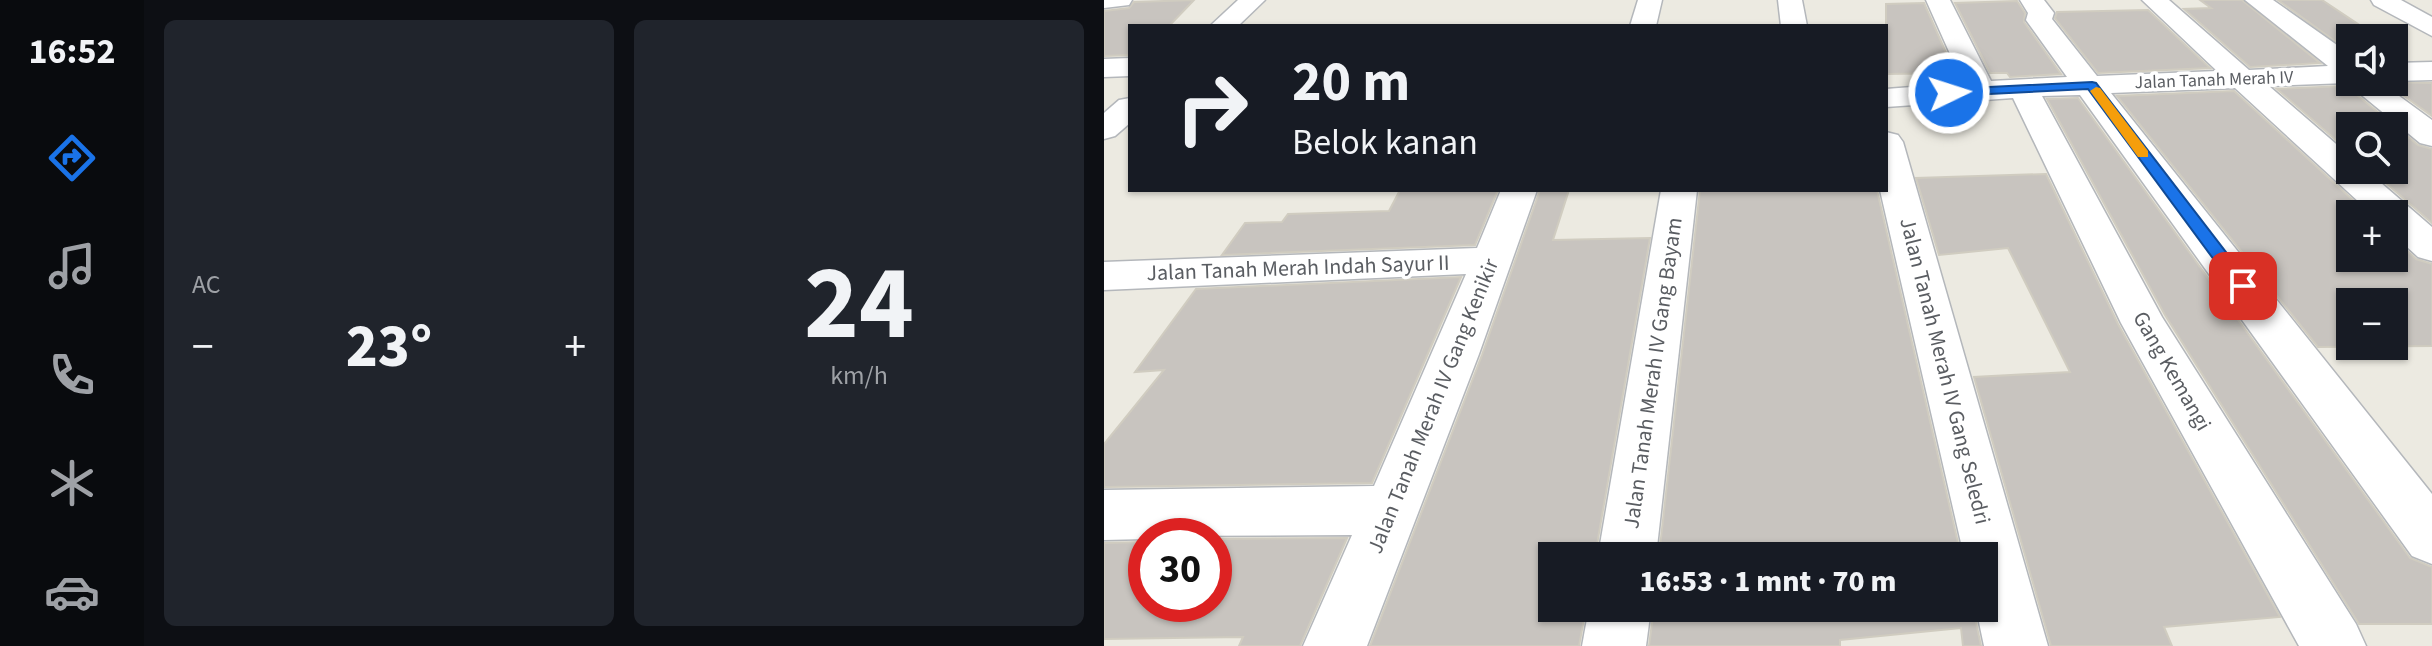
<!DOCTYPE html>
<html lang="id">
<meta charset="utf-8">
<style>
body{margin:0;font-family:"Source Sans 3",sans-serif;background:#20242c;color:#f1f3f6;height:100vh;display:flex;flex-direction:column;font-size:30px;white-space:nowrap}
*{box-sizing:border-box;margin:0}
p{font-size:26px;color:#9ea1a6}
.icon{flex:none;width:44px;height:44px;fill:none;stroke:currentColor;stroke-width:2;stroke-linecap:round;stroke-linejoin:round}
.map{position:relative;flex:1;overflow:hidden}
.details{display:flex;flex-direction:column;gap:20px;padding:20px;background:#0d0f14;width:960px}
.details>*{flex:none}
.guide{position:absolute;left:24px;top:24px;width:760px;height:168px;border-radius:0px;box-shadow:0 2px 6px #0004;background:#171b24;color:#f1f3f6;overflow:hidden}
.tools{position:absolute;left:1232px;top:24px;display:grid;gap:16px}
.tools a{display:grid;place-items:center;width:72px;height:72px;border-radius:0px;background:#171b24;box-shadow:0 2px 6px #0004;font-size:40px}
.speed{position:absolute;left:24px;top:518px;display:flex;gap:16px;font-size:40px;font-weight:700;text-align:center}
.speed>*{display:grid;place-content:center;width:104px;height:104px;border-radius:50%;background:#171b24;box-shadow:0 2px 6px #0004;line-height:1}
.speed .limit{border:12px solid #d22;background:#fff;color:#111}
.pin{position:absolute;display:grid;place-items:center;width:68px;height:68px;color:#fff;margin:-34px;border-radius:16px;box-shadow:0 4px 12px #0006}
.me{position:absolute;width:88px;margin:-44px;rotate:86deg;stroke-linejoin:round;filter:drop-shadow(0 0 6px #0008)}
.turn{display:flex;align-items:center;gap:28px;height:168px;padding:0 32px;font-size:36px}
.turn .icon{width:104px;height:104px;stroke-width:2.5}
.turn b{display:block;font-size:56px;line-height:68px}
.big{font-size:60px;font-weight:800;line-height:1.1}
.details .card{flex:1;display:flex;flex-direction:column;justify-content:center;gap:12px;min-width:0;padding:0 28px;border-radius:12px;background:#20242c}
.details .dial{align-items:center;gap:0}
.dial b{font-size:104px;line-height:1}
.heat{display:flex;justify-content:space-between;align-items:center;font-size:44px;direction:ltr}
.details .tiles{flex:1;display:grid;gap:20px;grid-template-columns:repeat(2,1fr)}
.trip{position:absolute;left:434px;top:542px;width:460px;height:80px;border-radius:0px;background:#171b24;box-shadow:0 2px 6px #0004;font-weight:800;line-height:80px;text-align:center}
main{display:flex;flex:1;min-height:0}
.tab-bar{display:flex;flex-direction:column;width:144px;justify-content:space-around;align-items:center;background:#090b0e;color:#9ea1a6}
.tab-bar .icon{width:56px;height:56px}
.tab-bar .on{color:#1a73e8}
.tab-bar b{font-size:36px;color:#f1f3f6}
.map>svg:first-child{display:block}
</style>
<main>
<nav class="tab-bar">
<b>16:52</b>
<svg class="icon on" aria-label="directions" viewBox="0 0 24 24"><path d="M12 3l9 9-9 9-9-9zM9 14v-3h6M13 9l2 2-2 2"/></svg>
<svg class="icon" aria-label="music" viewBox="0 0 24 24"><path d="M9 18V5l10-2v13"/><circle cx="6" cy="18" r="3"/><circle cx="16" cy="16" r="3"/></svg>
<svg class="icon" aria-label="phone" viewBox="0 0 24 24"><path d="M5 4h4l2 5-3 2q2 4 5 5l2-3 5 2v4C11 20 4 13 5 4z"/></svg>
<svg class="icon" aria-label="climate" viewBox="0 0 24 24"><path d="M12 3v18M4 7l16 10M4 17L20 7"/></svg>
<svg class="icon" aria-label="car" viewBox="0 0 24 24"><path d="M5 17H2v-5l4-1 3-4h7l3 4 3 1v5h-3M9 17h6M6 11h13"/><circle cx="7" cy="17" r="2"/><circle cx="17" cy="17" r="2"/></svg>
</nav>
<section class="details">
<div class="tiles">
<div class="card"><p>AC</p>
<div class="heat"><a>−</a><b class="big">23°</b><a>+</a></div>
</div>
<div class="card dial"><b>24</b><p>km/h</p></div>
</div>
</section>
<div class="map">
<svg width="1328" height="646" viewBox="0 0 1328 646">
<rect width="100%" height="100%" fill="#eceae1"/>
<!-- building -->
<g fill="#c8c4bf" stroke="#d0ccc0" stroke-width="2" fill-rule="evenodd">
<polygon points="90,0 65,26 26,26 26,55 0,56 0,11 25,8 30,2"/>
<polygon points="1096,0 1138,0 1216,63 1146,67 1080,9 1107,8"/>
<polygon points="1174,0 1218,0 1275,38 1246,38 1246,52"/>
<polygon points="913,1 921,13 920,22 957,74 906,77 903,73 886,73 851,3"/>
<polygon points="820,3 851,73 782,74 782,4"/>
<polygon points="1044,10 1106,68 994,73 951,18 953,12"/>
<polygon points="1281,82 1328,83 1328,116"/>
<polygon points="1242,86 1314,145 1328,149 1328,223 1267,170 1290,170 1290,126 1246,126 1246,152 1173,89"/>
<path d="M1130 91 1264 214H1246V258H1290V239L1312 259 1328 264V346L1214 347 1013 96ZM1246 302H1290V346H1246Z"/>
<polygon points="974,98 1306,558 1328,567 1328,624 1255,624 1061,315 943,99"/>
<polygon points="942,174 1014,324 1176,617 1060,627 1068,646 947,646 870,377 966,372 904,248 835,255 812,178"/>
<polygon points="296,190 394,190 371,245 118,255 141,223 178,222 184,214 285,211"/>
<polygon points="436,190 465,190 449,240 546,238 491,556 448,556 448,608 482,608 475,646 266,646 378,355"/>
<polygon points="596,190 773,190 857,556 555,556"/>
<polygon points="357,277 268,483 0,487 0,444 60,370 31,372 92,289"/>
<polygon points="243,538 196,646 135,646 139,637 0,639 0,543 42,542 42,604 110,604 110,539"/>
<polygon points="550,608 869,608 877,646 859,646 857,628 736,640 736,646 545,646"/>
</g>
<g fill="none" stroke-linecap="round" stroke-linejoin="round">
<defs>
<g id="minor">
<polygon points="0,0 28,0 25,5 0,8"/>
<polygon points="134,0 161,0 134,26 106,26"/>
<polygon points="534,0 558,0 552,26 526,26"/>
<polygon points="674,0 698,0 703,26 677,26"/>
<polygon points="822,0 846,0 887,81 963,77 922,20 924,13 916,0 940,0 950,13 948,19 993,76 1113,71 1038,0 1065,0 1145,70 1224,66 1141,0 1169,0 1240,50 1246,57 1246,82 1276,82 1328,120 1328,146 1316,143 1243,83 1165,86 1246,156 1246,170 1262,170 1328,227 1328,261 1314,257 1290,235 1290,214 1268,214 1131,88 1007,93 1328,494 1328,564 1308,556 976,95 938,96 1058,317 1252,624 1262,646 1195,646 1017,323 909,98 782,107 782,89 859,83"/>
<polygon points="1267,0 1297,0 1328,17 1328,36 1270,5"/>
<polygon points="26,58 26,76 0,77 0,59"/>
<polygon points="1328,62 1328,80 1290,81 1290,63"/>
<polygon points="26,98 26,123 11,136 0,139 0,113 15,100"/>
<polygon points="782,132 794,135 799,142 944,646 880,646 872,608 880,608 880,556 860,556 776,190 782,190"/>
<polygon points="397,190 433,190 375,354 263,646 199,646 248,535 42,536 42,539 0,540 0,490 270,486 362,274 0,290 0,262 373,248"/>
<polygon points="557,190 593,190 552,556 494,556"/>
<polygon points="485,608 547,608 542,646 478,646"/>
</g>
</defs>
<!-- minor casing -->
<use href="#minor" stroke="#b4b7bb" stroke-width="3"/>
<!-- minor -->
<use href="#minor" fill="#fff" fill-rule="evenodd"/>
</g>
<!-- route -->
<polygon fill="#1a73e8" stroke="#114b97" stroke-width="2" points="988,82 992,83 1145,282 1148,286 1145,291 1133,291 984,89 845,96 839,93 845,89"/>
<!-- slow -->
<polygon fill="#f59e0b" points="992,87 996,88 1044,151 1044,157 1034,157 986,91"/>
<g text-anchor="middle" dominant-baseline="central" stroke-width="7" stroke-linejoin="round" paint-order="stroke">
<!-- far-street labels -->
<g font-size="18" fill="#5a5d62" stroke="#fff">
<text transform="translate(1110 80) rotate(-2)">Jalan Tanah Merah IV</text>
</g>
<!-- street labels -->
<g font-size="22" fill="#5a5d62" stroke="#fff">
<text transform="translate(194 268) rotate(-2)">Jalan Tanah Merah Indah Sayur II</text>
<text transform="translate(841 371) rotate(76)">Jalan Tanah Merah IV Gang Seledri</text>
<text transform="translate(1068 371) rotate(60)">Gang Kemangi</text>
<text transform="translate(549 373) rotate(-82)">Jalan Tanah Merah IV Gang Bayam</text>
<text transform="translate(329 406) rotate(-68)">Jalan Tanah Merah IV Gang Kenikir</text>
</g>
</g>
</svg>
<div class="tools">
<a><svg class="icon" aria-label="sound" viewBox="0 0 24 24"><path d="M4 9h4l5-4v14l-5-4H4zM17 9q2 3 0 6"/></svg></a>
<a><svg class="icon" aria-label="search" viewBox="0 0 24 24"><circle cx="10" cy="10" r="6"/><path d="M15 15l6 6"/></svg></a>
<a>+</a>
<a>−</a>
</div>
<div class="speed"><div class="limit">30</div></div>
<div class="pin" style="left:1139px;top:286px;background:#d93025"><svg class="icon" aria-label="arrive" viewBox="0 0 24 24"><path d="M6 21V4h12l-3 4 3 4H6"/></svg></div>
<svg class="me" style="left:845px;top:93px" viewBox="-20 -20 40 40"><circle r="17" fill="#1a73e8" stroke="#fff" stroke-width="3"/><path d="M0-11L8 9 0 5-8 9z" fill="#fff"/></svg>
<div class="trip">16:53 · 1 mnt · 70 m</div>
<div class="guide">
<div class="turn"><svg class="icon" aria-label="right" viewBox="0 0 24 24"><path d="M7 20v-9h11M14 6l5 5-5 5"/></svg><div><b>20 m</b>Belok kanan</div></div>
</div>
</div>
</main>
